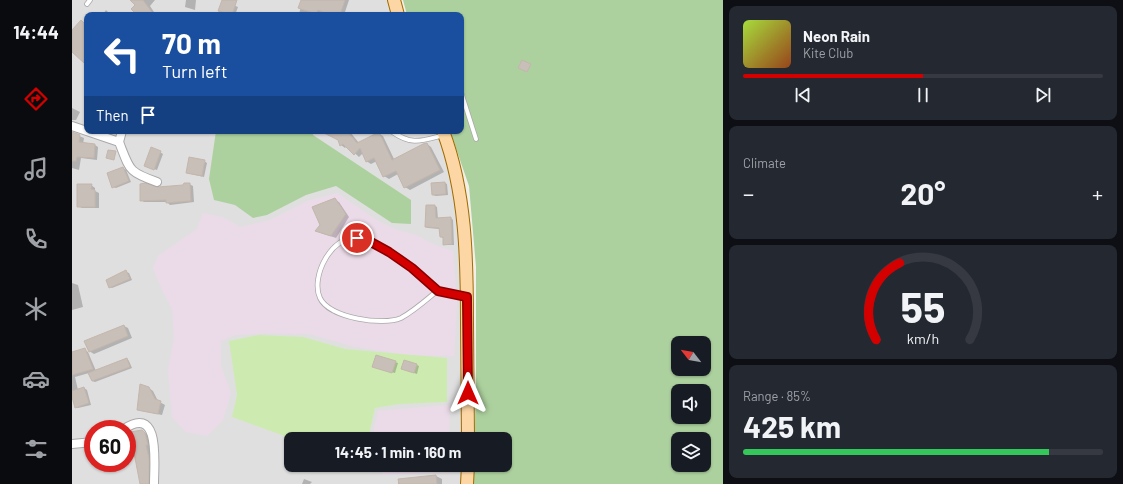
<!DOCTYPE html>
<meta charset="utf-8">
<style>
body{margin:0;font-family:Barlow,sans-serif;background:#242831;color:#f1f3f6;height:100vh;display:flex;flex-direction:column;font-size:15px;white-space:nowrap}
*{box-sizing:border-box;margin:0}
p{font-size:13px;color:#9ea1a6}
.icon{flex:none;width:22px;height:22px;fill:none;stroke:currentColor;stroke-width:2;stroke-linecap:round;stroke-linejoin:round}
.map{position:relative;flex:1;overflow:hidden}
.side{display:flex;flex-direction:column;gap:6px;padding:6px;background:#0d0f14;width:400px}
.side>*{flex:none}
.top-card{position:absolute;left:12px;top:12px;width:380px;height:122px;border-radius:8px;box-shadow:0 1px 3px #0004;background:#1a4fa0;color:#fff;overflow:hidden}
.needle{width:26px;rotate:301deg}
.buttons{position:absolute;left:599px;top:336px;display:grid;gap:8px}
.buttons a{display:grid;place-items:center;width:40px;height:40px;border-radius:8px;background:#171b24;box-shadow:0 1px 3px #0004;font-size:20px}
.speed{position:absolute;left:12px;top:420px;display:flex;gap:8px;font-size:20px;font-weight:700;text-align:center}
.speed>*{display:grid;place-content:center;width:52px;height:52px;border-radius:50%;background:#171b24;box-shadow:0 1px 3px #0004;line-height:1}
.speed .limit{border:6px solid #d22;background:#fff;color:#111}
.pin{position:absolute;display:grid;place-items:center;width:34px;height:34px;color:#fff;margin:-17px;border:2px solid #fff;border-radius:50%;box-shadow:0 1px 4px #0007}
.me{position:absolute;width:44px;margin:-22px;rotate:0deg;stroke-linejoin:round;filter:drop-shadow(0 0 3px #0008)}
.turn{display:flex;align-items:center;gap:14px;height:84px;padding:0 12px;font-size:18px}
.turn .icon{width:52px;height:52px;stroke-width:2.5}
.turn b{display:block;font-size:28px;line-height:34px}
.then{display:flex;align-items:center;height:38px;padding:0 12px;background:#0003;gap:8px;font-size:15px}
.big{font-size:30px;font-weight:700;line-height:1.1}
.side .widget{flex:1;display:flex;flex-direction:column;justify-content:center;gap:6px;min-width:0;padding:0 14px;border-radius:8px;background:#242831}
.side .dial{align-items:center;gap:0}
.dial svg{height:104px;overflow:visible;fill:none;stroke:#363941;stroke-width:7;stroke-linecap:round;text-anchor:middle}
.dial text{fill:#f1f3f6;stroke:none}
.song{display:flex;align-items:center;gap:12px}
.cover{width:48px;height:48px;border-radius:6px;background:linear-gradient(135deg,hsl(80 70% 55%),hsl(20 70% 35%))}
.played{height:4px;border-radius:2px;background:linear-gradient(90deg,#d40000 50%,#363941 50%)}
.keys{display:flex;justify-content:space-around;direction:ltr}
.heat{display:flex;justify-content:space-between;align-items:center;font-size:22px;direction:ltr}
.charge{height:6px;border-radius:3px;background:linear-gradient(90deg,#34c759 85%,#363941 0)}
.trip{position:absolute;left:212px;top:432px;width:228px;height:40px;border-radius:8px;background:#171b24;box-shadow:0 1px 3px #0004;font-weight:700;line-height:40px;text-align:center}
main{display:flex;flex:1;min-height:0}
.menu{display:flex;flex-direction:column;width:72px;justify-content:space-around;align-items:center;background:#090b0e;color:#9ea1a6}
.menu .icon{width:28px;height:28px}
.menu .on{color:#d40000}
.menu b{font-size:18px;color:#f1f3f6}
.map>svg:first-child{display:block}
</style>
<main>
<nav class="menu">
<b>14:44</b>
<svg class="icon on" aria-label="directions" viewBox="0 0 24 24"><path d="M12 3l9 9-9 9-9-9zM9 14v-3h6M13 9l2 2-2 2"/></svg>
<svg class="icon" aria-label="music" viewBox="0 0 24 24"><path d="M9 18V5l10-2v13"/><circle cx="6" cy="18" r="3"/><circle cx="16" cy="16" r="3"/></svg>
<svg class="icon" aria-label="phone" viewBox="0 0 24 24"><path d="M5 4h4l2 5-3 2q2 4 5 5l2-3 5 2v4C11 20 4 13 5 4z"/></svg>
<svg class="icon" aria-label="climate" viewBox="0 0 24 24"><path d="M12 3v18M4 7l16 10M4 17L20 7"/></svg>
<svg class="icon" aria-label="car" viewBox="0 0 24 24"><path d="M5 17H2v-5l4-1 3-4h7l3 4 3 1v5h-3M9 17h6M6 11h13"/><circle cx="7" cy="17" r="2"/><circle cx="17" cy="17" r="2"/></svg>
<svg class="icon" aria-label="filters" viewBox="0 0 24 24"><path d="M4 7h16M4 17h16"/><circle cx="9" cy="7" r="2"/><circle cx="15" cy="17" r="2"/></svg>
</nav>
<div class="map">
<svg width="651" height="484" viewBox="0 0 651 484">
<rect width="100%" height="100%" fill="#f2efe9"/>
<!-- residential -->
<path fill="#e0dfdf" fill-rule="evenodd" d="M0 0H322L326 15H15V131H371L385 183 396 439H219V465H396L395 484H0ZM21 429H55V463H21Z"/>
<!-- industrial -->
<g fill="#ebdbe8">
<polygon points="265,193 306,221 325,230 344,235 361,244 381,251 385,303 382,356 335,355 284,347 237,334 197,333 163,335 149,341 149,366 159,393 151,420 135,436 114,432 100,417 96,370 102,337 100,309 91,292 81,268 86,256 125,229 131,213 150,217 168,227 198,220 236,201"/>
<polygon points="378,405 377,439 300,439 306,411"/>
<polygon points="307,465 376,465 376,472 311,475"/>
</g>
<!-- grass -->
<polygon fill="#cdebb0" points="187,335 231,337 273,349 375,358 375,402 327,404 303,408 296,439 221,439 160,417 165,395 157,341"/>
<!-- forest -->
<g fill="#add19e" fill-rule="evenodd">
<path d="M331 0H651V484H398L400 465H433V439H402L404 393V267L397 186 378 131H389V15H335ZM606 343H632V369H606ZM606 391H632V417H606ZM606 439H632V465H606Z"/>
<polygon points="144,131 241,131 241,135 339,200 339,224 320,223 264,186 234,195 195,215 181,218 163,205 142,200 137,179"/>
</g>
<!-- shadow -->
<g fill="#0003">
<polygon points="60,0 83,0 78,6 84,15 67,15 65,5"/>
<polygon points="114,0 124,0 123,10 113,7"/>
<polygon points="230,0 277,0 272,15 259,15 249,11 248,15 227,15"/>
<polygon points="151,1 166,7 163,15 148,11"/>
<polygon points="34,10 39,15 32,15 31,14"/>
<polygon points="10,21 15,25 15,64 0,50 0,31"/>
<polygon points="0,108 8,112 4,120 0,120"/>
<polygon points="251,131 279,131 278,132 287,143 307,134 311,136 322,159 355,144 359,147 372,172 338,190 333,187 326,174 317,179 312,176 305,161 299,164 294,161 291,153 287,157 275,146 273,148 269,145 267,140"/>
<polygon points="0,133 12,138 11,144 23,145 26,147 25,160 9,158 7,170 0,168"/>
<polygon points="88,152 91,154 85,170 76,167"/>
<polygon points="132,161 135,163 132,177 115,173"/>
<polygon points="51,168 54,170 59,182 44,188 41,187"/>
<polygon points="373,183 375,184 376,195 364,196 361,195"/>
<polygon points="117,184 121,186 122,202 98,205 95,202 72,202 69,200 83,188 112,186"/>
<polygon points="19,185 23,188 23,191 27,193 27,208 10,208 6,206"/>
<polygon points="262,200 267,202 277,217 264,238 249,233"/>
<polygon points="363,206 365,207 366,219 379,218 381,220 382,245 375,245 372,244 371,238 369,237 368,229 356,228 354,227"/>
<polygon points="54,272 57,273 60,280 40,288 38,287"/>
<polygon points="0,283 6,285 11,307 0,310"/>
<polygon points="52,326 56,328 60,338 22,354 17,351"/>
<polygon points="13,350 16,352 24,371 55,359 57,361 60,368 23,382 20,381 17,373 3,377 6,390 12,388 15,390 19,405 6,408 4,407 0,393 0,353"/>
<polygon points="305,356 326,363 323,373 304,368"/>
<polygon points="345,365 347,366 345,374 333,370"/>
<polygon points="77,388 81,391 86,401 93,405 90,415 70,411 66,409"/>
<polygon points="70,431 76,435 79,446 77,446 80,461 79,484 68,484"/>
<polygon points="364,476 370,479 370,484 326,484 326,480"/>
<polygon points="232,479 240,482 238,484 230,484"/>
</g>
<!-- building -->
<g fill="#c7bfb8" stroke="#c4b6ab">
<polygon points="58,0 71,0 82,15 65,15 59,9 63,5"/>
<polygon points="150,0 165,0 160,15 146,11"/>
<polygon points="229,0 273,0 268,15 258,15 246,10 244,14 226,8"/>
<polygon points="9,20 15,26 15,59 12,63 0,52 0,30"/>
<polygon points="450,60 459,64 455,72 446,68"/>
<polygon points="248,131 275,131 285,143 307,132 320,160 351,144 355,143 368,170 332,188 324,171 311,177 302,158 294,162 288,148 282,155 271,144 268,146 266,140"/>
<polygon points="0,132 8,135 7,142 23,144 22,158 5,157 4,161 0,161"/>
<polygon points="79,147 89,151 82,170 72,166"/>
<polygon points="36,150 44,151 42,160 34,158"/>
<polygon points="117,157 133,160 130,176 114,173"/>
<polygon points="51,167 57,181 40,188 35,173"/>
<polygon points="373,182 374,194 360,195 359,183"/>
<polygon points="73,183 86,187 111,185 112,183 118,183 119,201 94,203 94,200 68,201 68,184"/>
<polygon points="5,184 20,184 19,189 23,190 23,207 5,207"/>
<polygon points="263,198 274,214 259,236 243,231 248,225 240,207"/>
<polygon points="354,205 363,205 364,218 379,217 380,244 371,245 371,237 368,237 367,228 353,227"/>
<polygon points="54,270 58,279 37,288 34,280"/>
<polygon points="52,325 56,336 17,352 12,341"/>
<polygon points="13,348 21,369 0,375 0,352"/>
<polygon points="304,355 324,361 320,373 300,367"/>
<polygon points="55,358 58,367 20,381 16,373"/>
<polygon points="332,360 345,364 342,373 329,369"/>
<polygon points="68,384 77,387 83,399 89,401 86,414 65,410"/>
<polygon points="12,387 17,403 3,408 0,397 0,391"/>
<polygon points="70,430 73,433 76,445 74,445 77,458 77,484 68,484 58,432"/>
<polygon points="364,475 365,484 327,484 326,479"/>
</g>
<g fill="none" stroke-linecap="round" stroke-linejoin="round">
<defs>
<g id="service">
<polyline points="15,4 18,0"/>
<polyline points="389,92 404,139"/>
<path d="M319 131C340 146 349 141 372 135"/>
<path d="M365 291C344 272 315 243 286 238 260 234 238 277 248 298 257 318 311 326 329 318 342 311 354 300 365 291L392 296"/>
</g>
<g id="minor">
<path d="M0 126 47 142C58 170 56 172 85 182"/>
<polyline points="47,142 50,131"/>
<path d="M52 429C89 404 82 463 82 484"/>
<polyline points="0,444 21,442"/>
</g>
<g id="primary">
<polyline points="322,0 326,15"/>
<path d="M371 131C394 192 395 259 395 323 395 362 396 400 396 439"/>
<polyline points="395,484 396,465"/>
</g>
</defs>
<!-- service casing -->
<use href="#service" stroke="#a9a9a9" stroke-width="5.5"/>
<!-- minor casing -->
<use href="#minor" stroke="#a9a9a9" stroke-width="10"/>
<!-- primary casing -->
<use href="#primary" stroke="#a06b00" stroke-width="14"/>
<!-- service -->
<use href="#service" stroke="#fff" stroke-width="4"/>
<!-- minor -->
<use href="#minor" stroke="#fff" stroke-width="8"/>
<!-- primary -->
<use href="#primary" stroke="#fcd6a4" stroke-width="12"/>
</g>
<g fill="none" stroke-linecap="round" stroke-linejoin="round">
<defs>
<polyline id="route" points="285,238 297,241 317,252 340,268 366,291 395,297 396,393"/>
</defs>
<!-- route casing -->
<use href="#route" stroke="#8a0000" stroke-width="10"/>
<!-- route -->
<use href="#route" stroke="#d40000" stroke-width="7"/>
</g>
</svg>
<div class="buttons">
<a><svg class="needle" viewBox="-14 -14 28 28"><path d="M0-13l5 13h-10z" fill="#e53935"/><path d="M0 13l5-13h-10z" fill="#9ea1a6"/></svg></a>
<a><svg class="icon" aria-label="sound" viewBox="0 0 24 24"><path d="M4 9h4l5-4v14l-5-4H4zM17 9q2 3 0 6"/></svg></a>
<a><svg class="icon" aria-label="layers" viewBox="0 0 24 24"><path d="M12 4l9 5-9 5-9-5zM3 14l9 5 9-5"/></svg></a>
</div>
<div class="speed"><div class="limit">60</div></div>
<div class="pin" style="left:285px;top:238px;background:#d93025"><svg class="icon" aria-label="arrive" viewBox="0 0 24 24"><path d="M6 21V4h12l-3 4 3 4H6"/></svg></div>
<svg class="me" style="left:396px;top:393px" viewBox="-20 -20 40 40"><path d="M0-17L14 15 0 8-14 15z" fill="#d40000" stroke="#fff" stroke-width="4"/></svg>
<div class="trip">14:45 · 1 min · 160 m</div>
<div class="top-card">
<div class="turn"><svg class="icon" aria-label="left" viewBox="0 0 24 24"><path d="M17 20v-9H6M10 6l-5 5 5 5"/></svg><div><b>70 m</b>Turn left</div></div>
<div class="then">Then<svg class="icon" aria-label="arrive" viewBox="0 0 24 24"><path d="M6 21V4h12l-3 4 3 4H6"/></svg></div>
</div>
</div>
<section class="side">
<div class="widget">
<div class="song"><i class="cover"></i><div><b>Neon Rain</b><p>Kite Club</p></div></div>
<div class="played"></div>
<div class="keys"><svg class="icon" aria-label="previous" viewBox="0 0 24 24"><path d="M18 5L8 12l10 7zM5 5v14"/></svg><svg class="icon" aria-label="pause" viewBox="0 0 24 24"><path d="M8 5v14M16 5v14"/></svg><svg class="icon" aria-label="next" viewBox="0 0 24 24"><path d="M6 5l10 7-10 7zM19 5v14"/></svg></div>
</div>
<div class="widget"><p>Climate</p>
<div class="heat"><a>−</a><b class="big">20°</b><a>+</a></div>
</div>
<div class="widget dial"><svg viewBox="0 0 100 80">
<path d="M14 69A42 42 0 1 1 86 69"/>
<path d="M14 69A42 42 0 0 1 32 10" stroke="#d40000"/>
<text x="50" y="56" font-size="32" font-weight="700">55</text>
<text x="50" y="72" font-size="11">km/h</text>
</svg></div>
<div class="widget"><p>Range · 85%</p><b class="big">425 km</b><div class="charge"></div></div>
</section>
</main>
